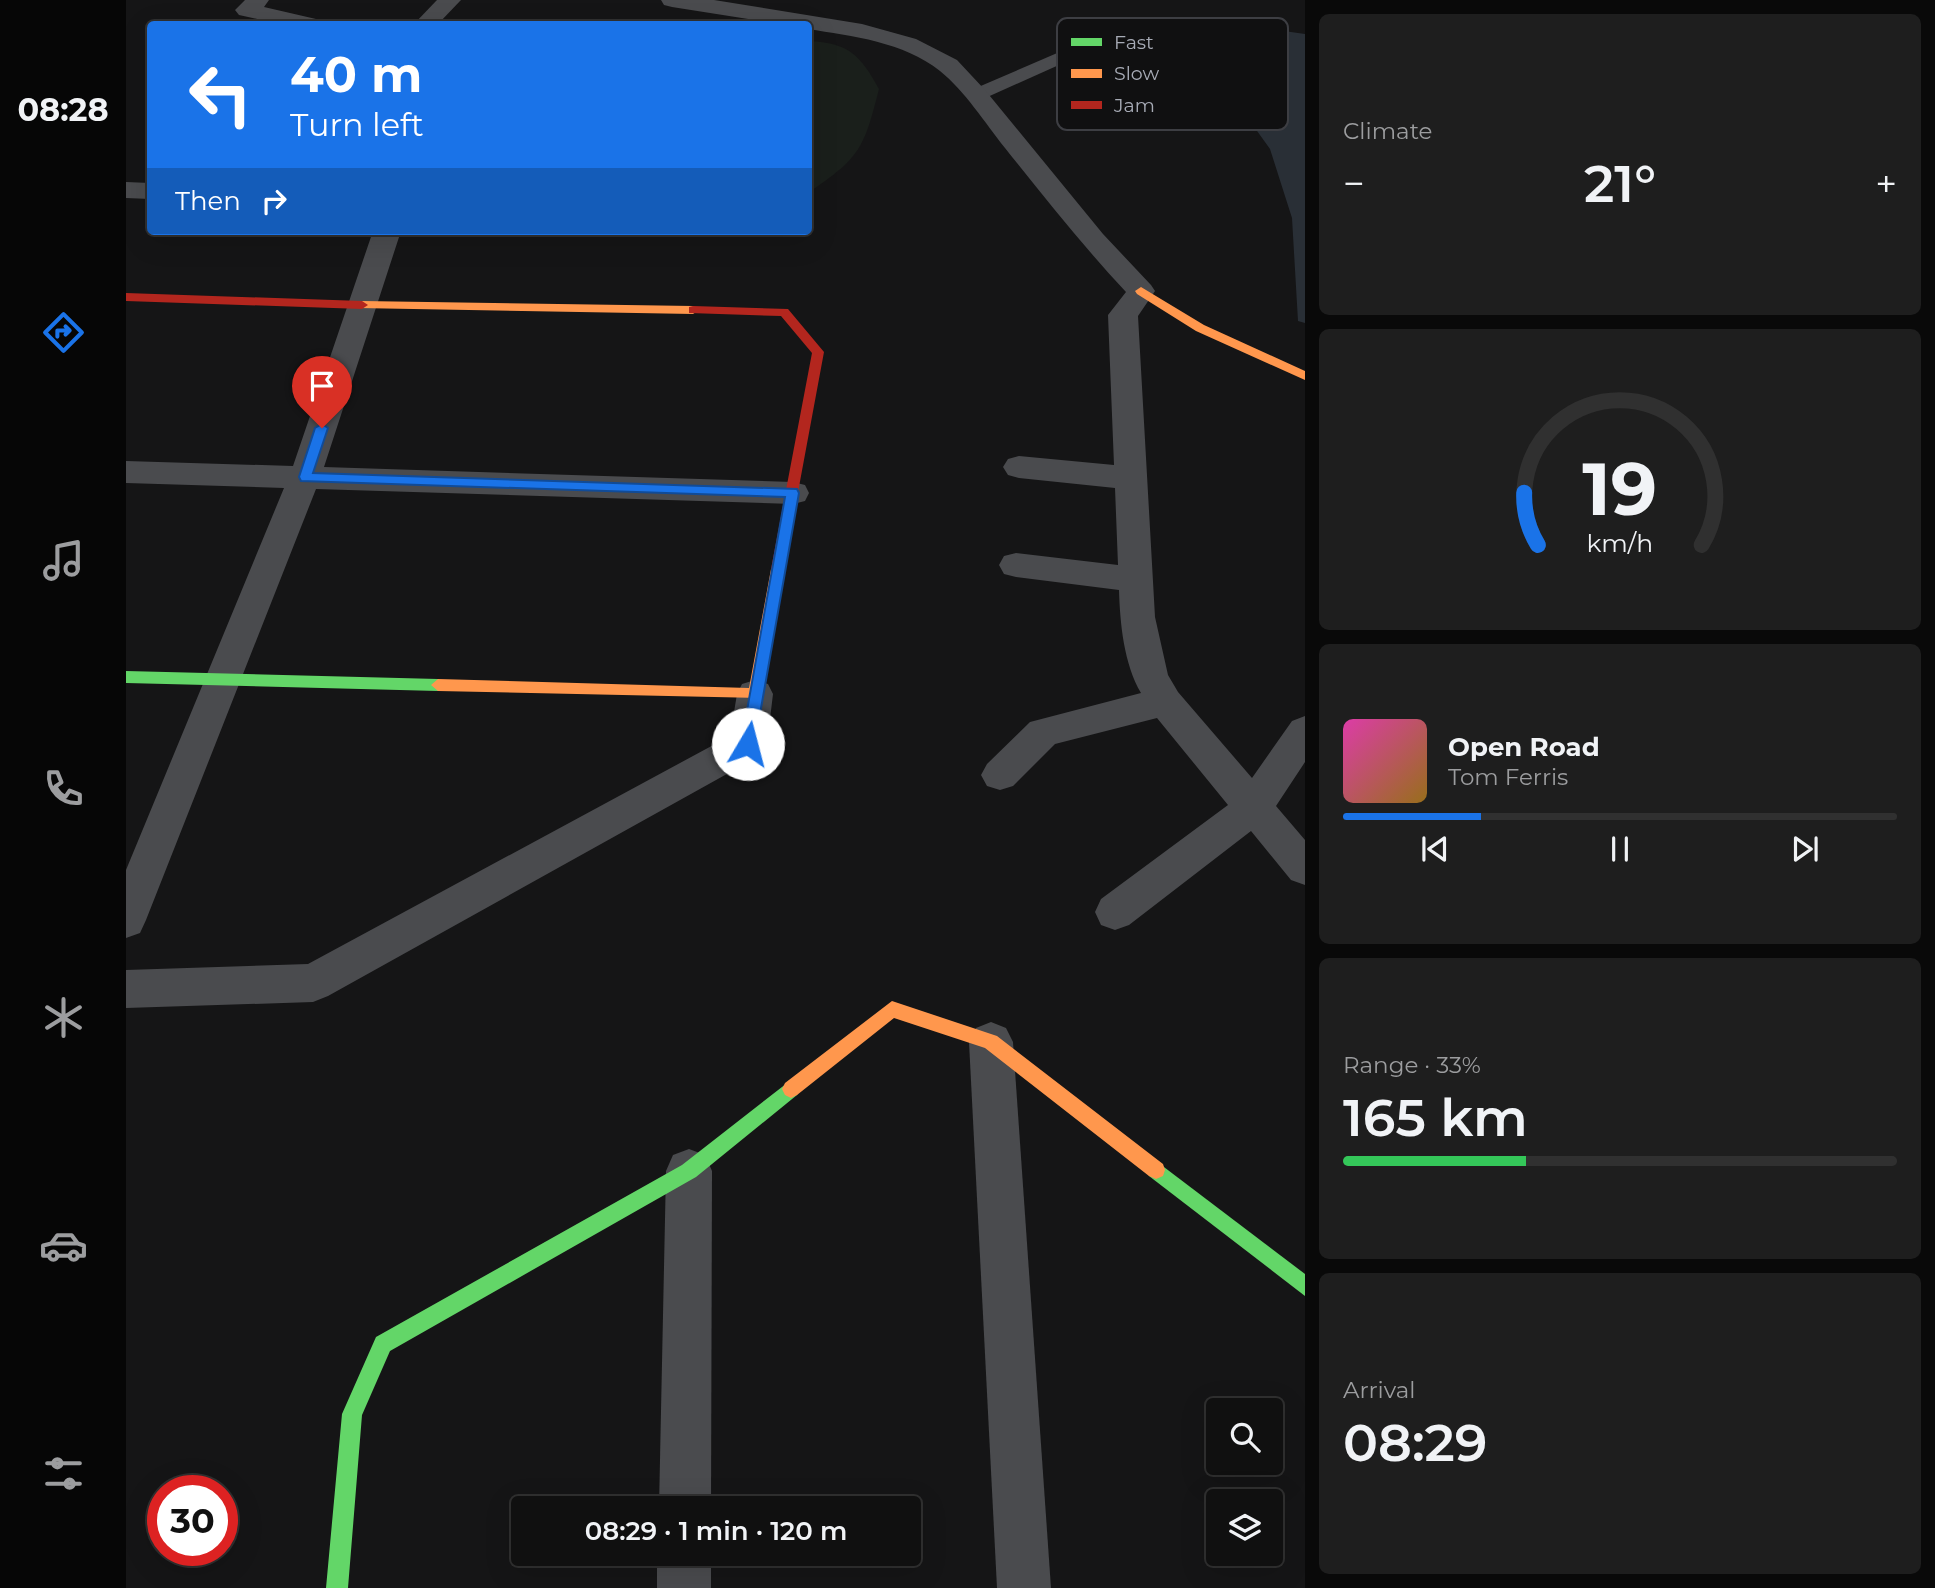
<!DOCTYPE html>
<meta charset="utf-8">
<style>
body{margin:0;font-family:Montserrat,sans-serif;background:#1e1e1e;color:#f1f3f6;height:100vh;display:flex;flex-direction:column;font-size:26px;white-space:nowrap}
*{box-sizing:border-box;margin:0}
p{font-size:23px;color:#9c9d9f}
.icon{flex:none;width:38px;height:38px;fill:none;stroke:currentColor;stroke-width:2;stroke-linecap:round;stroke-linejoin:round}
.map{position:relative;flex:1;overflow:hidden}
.drawer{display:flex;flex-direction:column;gap:14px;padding:14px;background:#090909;width:630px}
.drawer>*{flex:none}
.top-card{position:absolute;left:21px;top:21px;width:665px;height:214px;border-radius:7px;box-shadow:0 7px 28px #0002,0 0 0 2px #303030;background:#1a73e8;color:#fff;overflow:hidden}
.fabs{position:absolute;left:1080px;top:1398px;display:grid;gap:14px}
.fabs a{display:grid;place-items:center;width:77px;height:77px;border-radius:7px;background:#101010;box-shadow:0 7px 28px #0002,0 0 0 2px #303030;font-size:35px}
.speed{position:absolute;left:21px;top:1475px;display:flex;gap:14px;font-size:35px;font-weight:700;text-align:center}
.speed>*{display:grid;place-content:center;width:91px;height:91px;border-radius:50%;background:#101010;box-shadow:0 7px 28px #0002,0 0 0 2px #303030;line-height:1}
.speed .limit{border:10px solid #d22;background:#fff;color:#111}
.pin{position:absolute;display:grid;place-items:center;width:60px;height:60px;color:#fff;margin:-72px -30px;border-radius:50% 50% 50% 0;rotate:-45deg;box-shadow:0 0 7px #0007}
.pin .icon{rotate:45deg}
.me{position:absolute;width:77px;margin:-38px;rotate:8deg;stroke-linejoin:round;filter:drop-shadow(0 0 5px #0008)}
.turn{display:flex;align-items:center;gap:24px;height:147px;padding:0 28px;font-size:32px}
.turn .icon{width:91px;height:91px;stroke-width:2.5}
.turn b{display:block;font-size:49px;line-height:60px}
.then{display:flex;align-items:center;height:66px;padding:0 28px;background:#0003;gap:14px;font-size:26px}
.big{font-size:52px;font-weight:600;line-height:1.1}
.drawer .card{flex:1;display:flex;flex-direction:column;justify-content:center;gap:10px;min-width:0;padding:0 24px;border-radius:10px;background:#1e1e1e}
.drawer .dial{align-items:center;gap:0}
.dial svg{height:182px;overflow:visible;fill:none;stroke:#303030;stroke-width:7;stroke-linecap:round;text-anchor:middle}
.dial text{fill:#f1f3f6;stroke:none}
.song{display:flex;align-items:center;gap:21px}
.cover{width:84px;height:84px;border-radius:10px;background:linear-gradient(135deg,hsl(320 70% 55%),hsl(40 70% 35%))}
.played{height:7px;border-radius:4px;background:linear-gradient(90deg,#1a73e8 25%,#303030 25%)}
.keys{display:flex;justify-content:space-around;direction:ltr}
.heat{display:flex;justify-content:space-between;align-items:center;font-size:38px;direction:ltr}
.charge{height:10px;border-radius:5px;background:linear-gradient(90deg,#34c759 33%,#303030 0)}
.trip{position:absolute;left:385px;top:1496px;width:410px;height:70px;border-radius:7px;background:#101010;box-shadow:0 7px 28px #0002,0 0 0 2px #303030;font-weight:600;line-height:70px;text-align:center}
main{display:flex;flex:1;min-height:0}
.menu{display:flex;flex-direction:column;width:126px;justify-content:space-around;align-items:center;background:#060606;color:#9c9d9f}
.menu .icon{width:49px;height:49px}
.menu .active{color:#1a73e8}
.menu b{font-size:32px;color:#f1f3f6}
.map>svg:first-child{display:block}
</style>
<main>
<nav class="menu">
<b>08:28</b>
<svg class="icon active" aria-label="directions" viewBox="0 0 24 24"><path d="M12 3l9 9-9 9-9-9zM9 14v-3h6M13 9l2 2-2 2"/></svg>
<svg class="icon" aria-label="music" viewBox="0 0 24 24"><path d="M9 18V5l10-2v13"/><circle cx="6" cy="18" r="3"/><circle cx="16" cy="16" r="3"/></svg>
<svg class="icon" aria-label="phone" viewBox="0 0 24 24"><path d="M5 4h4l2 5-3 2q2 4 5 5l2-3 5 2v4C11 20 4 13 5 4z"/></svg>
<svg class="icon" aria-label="climate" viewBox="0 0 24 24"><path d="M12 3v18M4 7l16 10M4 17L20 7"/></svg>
<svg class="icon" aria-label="car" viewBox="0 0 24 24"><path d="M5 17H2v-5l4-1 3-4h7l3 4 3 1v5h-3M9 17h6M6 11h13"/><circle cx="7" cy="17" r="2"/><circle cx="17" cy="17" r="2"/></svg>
<svg class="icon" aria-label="filters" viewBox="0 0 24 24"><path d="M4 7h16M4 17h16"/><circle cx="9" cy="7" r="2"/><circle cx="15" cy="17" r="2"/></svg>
</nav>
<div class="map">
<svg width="1179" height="1588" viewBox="0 0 1179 1588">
<rect width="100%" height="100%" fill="#151516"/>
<!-- green -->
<path fill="#1a1f1b" d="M683 41C723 43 734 55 753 89 738 148 734 158 683 192Z"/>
<!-- water -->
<polygon fill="#292f36" points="1109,24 1179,34 1179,323 1172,321 1166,218 1144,149 1111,103 1087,41"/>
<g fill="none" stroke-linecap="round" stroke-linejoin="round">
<!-- lane -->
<polygon fill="#4a4b4e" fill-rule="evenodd" points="987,29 993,30 996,34 993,38 857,99 850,101 840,95 843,91"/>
<!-- street -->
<g fill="#4a4b4e" fill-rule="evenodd">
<polygon points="119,0 143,0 138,7 190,19 194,24 154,24 113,15 109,10"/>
<polygon points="311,0 335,0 312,24 288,24"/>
<path d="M535 0H588L736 24 790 39 831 60 859 90 977 234 1025 285 1029 291 1012 316 1029 617 1042 675 1052 692 1126 778 1166 721 1179 716V762L1150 806 1179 840V885L1165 880 1125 831 1003 925 989 930 975 925 969 912 975 899 1102 805 1031 718 929 744 887 786 874 790 861 786 855 775 861 764 904 722 1015 693C998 664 994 624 993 590L890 577 878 574 873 565 878 556 890 553 992 565 989 488 893 478 882 475 877 467 882 459 893 456 988 465 982 315 1000 292C957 246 918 197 879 148 859 123 839 91 814 71 778 42 726 36 682 29V24H653L546 7 538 5Z"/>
<polygon points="0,182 24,183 24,199 0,198"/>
<polygon points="247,231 275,231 198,467 667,482 679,485 683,493 679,501 667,504 190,489 20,920 14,933 0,938 0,870 158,488 0,483 0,461 167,466"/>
<polygon points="629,680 642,684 647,694 641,744 635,755 202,996 187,1002 0,1008 0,970 182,964 604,736 611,694 616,684"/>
<polygon points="865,1022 880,1028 887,1042 925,1588 871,1588 843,1042 850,1028"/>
<polygon points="563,1149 579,1155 586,1171 585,1508 533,1508 540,1171 547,1155"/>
<rect x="531" y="1554" width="54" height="34"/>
</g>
<!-- fast -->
<g fill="#63d668" fill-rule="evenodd">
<polygon points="0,671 312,679 319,685 312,691 0,683"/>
<polygon points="665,1080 671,1083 674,1089 671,1095 570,1177 264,1351 236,1415 222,1588 200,1588 216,1414 250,1337 556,1165"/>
<polygon points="1030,1161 1179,1274 1179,1296 1023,1176 1021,1170 1023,1164"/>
</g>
<!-- slow -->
<g fill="#ff974d" fill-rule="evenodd">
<polygon points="1015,287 1078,325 1179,371 1179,380 1070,331 1011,294 1009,291"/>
<polygon points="236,301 567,306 573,310 567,314 232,308 232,302"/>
<polygon points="652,564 659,569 634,698 312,691 305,685 312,679 623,688 645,569"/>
<polygon points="766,1001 871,1036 1037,1164 1039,1170 1037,1176 1030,1179 1023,1176 859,1048 768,1018 671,1095 665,1098 659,1095 656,1089 659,1083"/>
</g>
<!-- jam -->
<g fill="#b3261e" fill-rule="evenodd">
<polygon points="0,293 236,301 242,305 236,309 0,301"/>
<polygon points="567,306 662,309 698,352 657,573 647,573 645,569 686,353 655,316 563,313 563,307"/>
</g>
</g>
<!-- route -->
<polygon fill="#1a73e8" stroke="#114b97" stroke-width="2" points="196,424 202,428 187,473 671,489 673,493 628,748 617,748 615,744 659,497 175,481 173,477 189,428"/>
<!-- legend -->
<rect x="931" y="18" width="231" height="112" rx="10" fill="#101011" stroke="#3d3e43" stroke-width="2"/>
<rect x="945" y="38" width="31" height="8" fill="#63d668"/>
<rect x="945" y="69" width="31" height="9" fill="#ff974d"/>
<rect x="945" y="101" width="31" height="8" fill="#b3261e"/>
<g font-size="19" fill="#a7abb6">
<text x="988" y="49">Fast</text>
<text x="988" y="80">Slow</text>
<text x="988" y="112">Jam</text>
</g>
</svg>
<div class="fabs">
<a><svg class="icon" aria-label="search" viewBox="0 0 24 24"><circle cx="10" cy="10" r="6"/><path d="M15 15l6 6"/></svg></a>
<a><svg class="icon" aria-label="layers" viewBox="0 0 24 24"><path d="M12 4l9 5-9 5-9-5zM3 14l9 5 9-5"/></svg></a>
</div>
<div class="speed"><div class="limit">30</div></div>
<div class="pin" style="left:196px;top:428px;background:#d93025"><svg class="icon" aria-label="arrive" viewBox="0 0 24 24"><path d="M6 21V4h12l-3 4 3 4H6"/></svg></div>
<svg class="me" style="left:622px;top:744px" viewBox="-20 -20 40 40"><circle r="19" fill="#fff"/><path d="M0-13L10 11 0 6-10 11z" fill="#1a73e8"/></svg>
<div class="trip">08:29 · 1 min · 120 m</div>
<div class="top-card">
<div class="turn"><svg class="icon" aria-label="left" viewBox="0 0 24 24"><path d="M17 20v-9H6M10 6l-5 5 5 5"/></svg><div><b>40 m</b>Turn left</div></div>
<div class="then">Then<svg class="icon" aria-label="right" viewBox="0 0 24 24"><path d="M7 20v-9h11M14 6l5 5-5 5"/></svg></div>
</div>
</div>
<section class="drawer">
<div class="card"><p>Climate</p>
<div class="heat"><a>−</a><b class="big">21°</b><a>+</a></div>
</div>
<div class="card dial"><svg viewBox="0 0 100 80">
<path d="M14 69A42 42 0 1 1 86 69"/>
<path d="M14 69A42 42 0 0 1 8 46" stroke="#1a73e8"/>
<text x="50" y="56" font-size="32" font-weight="700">19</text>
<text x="50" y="72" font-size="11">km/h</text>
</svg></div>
<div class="card">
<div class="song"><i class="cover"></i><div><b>Open Road</b><p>Tom Ferris</p></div></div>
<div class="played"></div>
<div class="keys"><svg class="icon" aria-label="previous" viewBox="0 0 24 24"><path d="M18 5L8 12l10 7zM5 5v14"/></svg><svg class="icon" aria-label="pause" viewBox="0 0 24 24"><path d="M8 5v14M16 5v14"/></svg><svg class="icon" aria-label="next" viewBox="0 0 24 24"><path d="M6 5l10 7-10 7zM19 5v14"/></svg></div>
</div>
<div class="card"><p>Range · 33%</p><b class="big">165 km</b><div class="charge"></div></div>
<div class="card"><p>Arrival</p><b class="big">08:29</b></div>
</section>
</main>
